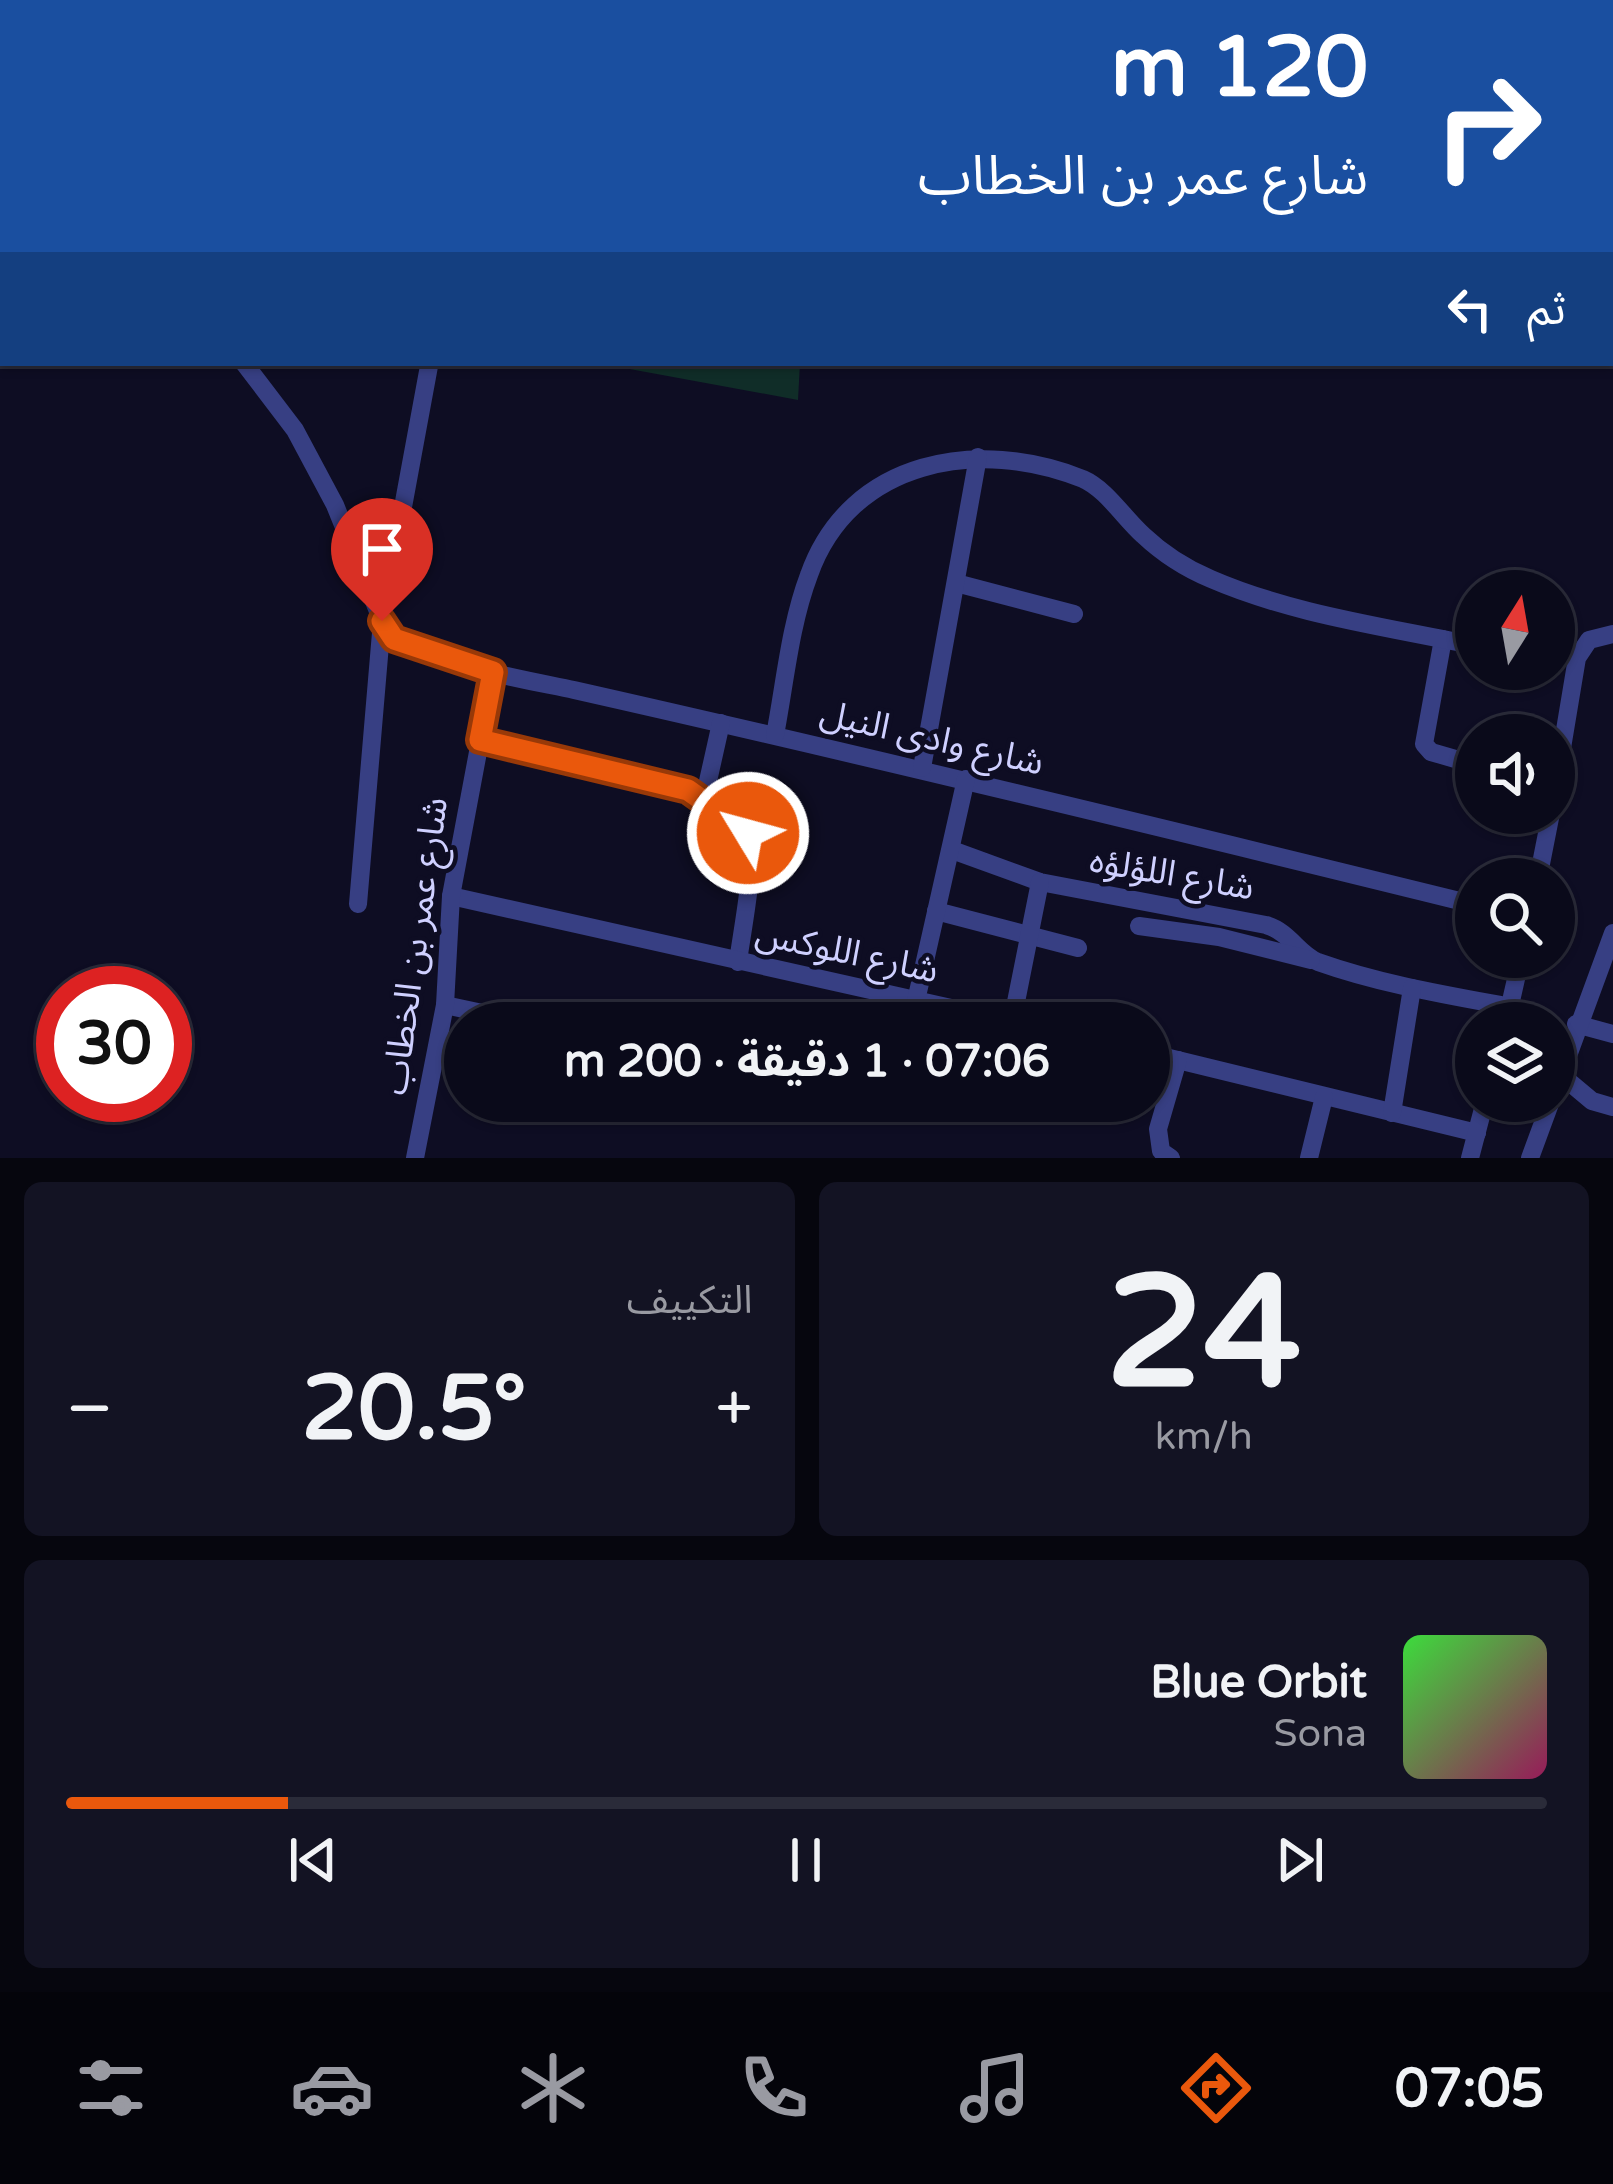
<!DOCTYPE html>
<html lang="ar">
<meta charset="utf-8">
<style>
body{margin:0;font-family:"Varela Round","Noto Sans Arabic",sans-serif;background:#131323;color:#f1f3f6;direction:rtl;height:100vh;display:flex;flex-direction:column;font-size:45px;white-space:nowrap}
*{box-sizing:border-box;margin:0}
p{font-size:39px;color:#999aa2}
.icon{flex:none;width:66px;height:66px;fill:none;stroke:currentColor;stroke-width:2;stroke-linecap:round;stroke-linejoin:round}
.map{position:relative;height:1158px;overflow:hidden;direction:ltr}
.panel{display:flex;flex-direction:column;gap:24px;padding:24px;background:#06060e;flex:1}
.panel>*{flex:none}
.banner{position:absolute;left:0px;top:0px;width:1614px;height:366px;box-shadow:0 3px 9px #0004,0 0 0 3px #2a2b39;direction:rtl;background:#1a4fa0;color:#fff;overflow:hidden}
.needle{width:78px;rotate:11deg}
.buttons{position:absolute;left:1455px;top:570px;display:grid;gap:24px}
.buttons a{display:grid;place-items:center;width:120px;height:120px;border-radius:50%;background:#0a0a1a;box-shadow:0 3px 9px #0004,0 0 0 3px #2a2b39;font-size:60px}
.speed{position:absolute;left:36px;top:966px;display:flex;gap:24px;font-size:60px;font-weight:700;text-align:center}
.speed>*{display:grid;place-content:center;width:156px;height:156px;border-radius:50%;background:#0a0a1a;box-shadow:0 3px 9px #0004,0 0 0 3px #2a2b39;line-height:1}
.speed .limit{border:18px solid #d22;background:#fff;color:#111}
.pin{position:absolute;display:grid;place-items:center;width:102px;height:102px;color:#fff;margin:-123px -51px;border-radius:50% 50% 50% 0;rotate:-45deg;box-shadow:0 0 12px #0007}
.pin .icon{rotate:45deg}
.me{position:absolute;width:132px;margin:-66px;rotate:307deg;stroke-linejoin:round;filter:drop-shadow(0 0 9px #0008)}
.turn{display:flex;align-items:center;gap:42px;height:252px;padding:0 48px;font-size:54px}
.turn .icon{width:156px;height:156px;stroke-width:2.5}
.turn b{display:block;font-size:84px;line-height:102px}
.then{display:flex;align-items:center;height:114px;padding:0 48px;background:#0003;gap:24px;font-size:45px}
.big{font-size:90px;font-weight:700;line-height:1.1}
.panel .widget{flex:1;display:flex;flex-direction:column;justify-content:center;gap:18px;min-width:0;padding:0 42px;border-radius:18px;background:#131323}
.panel .dial{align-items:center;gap:0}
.dial b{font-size:156px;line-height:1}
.song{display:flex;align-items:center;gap:36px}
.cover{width:144px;height:144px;border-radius:18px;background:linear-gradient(135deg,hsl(120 70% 55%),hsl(330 70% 35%))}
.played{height:12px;border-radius:6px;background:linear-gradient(90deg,#ea580c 15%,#2a2b39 15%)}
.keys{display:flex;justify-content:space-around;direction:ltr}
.heat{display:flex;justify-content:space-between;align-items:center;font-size:66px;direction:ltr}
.panel .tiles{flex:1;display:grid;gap:24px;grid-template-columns:1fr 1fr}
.widget:last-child{grid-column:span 2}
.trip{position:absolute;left:444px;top:1002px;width:726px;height:120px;border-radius:60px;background:#0a0a1a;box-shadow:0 3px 9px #0004,0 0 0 3px #2a2b39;font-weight:700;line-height:120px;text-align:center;direction:rtl}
.dock{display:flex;height:192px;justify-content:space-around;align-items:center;background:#04040a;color:#999aa2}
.dock .icon{width:84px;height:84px}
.dock .active{color:#ea580c}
.dock b{font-size:54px;color:#f1f3f6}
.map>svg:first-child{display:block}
</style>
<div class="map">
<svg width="1613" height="1158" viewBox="0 0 1613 1158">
<rect width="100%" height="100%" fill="#0e0d23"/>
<!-- green -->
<polygon fill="#102d28" points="597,363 800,363 798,400"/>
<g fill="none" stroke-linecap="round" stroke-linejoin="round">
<!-- street -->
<g stroke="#373f83" stroke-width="18">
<polyline points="0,91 3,95"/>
<polyline points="244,363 295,430 335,505 382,621 358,904"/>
<path d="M429 366 382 621C403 661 529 680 574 690 876 758 1176 831 1476 905"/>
<polyline points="956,583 1074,614"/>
<polyline points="1443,639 1424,744 1431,752 1476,765"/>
<path d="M775 735C785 683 790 625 809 575 850 459 979 437 1083 479 1106 489 1124 518 1143 535 1162 553 1187 569 1211 579 1294 615 1389 627 1476 646"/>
<path d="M480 740C536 753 723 783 748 833 758 853 741 936 738 962"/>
<polyline points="922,768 978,457"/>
<polyline points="1554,796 1577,658 1589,640 1613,634"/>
<polyline points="704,799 721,723"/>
<path d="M952 850 1040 882 1266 925C1290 932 1298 954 1318 962 1380 984 1446 995 1511 1007"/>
<polyline points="1538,879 1551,813"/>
<polyline points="451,896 1018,1023"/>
<polyline points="936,911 1078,948"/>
<polyline points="1139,926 1219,937 1311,960"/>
<polyline points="445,1005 529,1023"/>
<polyline points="1012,1022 1040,882"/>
<polyline points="911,1023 966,779"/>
<polyline points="1506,1023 1521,957"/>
<polyline points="1576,1024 1613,1034"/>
<polyline points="1149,1053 1477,1133"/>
<polyline points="1561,1075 1592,1101 1613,1107"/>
<polyline points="1554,1094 1613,933"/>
<polyline points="904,1101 983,1116"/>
<polyline points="1392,1113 1412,988"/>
<polyline points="415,1158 445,1005 451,896 493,672"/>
<polyline points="1171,1158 1161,1151 1158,1129 1178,1060"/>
<polyline points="1309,1158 1324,1097"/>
<polyline points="1470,1158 1485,1101"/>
<polyline points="1530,1158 1551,1101"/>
</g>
<defs>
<polyline id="rail" points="667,3 695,0"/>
</defs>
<!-- rail casing -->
<use href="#rail" stroke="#00faef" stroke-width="9"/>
<!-- rail -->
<use href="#rail" stroke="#0e0d23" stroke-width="4.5" stroke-dasharray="14" stroke-linecap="butt"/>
</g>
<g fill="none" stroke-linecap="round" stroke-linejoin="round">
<defs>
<polyline id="route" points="382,621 394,639 493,672 480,740 688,790 748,833"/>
</defs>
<!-- route casing -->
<use href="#route" stroke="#983908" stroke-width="30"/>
<!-- route -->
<use href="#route" stroke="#ea580c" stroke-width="21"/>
</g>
<g text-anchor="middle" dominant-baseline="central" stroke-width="9" stroke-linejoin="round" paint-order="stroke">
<!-- street labels -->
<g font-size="36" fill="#cfd0ff" stroke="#0e0d23">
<text transform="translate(932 738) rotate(13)">شارع وادى النيل</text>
<text transform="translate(1172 874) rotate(10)">شارع اللؤلؤه</text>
<text transform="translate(415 946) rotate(-82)">شارع عمر بن الخطاب</text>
<text transform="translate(847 952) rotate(12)">شارع اللوكس</text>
</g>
</g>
</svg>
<div class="buttons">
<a><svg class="needle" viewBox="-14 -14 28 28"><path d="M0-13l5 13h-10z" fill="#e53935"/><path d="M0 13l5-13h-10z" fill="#999aa2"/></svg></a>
<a><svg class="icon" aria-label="sound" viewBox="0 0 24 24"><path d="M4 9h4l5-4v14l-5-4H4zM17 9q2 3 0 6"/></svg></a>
<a><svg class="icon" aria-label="search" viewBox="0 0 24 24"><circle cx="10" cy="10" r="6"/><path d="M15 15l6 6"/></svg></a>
<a><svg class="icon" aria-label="layers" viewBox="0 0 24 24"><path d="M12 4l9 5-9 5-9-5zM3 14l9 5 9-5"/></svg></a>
</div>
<div class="speed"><div class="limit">30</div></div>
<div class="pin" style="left:382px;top:621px;background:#d93025"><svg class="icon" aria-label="arrive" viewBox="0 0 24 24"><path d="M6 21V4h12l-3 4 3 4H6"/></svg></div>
<svg class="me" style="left:748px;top:833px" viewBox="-20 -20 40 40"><circle r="17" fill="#ea580c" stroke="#fff" stroke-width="3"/><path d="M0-11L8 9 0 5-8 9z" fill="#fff"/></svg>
<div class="trip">07:06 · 1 دقيقة · 200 m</div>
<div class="banner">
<div class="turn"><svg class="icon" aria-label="right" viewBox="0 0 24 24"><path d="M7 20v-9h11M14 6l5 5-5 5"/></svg><div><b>120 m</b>شارع عمر بن الخطاب</div></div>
<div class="then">ثم<svg class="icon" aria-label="left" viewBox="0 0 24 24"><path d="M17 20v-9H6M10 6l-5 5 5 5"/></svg></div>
</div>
</div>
<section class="panel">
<div class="tiles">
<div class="widget dial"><b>24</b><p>km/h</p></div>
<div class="widget"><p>التكييف</p>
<div class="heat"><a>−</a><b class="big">20.5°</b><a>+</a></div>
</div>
<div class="widget">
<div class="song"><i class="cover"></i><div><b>Blue Orbit</b><p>Sona</p></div></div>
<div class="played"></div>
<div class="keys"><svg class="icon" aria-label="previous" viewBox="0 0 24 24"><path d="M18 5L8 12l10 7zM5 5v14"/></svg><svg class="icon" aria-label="pause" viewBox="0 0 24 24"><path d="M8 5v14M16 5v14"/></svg><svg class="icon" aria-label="next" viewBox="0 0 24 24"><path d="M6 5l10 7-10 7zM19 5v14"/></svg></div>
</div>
</div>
</section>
<nav class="dock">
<b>07:05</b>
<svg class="icon active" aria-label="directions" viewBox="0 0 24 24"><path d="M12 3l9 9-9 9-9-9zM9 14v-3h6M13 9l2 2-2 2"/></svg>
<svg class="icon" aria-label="music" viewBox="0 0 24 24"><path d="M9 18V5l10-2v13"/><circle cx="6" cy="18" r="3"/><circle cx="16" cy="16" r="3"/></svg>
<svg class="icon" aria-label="phone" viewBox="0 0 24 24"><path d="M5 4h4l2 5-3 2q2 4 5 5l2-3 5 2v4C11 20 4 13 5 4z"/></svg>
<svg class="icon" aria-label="climate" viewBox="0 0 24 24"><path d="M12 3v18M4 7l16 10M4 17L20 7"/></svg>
<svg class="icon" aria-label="car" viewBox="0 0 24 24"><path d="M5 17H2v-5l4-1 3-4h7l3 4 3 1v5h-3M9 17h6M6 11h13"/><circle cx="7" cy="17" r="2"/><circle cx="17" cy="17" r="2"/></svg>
<svg class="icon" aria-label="filters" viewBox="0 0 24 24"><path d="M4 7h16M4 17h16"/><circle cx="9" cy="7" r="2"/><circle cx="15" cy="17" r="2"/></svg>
</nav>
